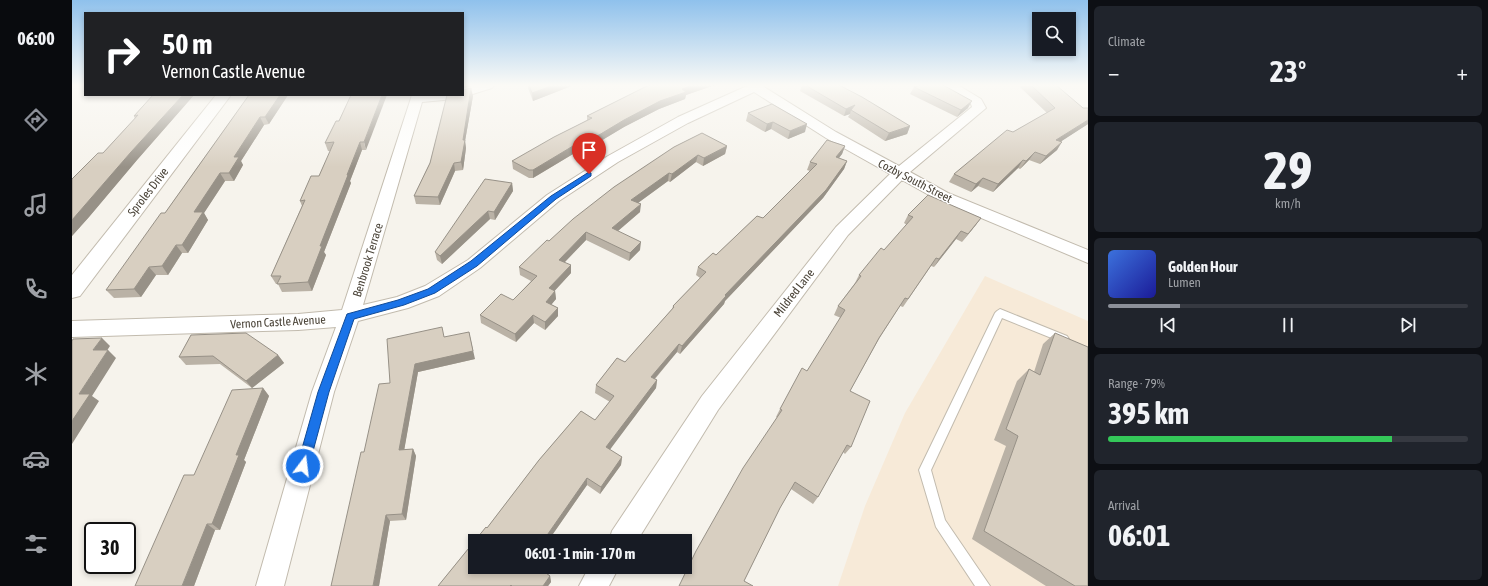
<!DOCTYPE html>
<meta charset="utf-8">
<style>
body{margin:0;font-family:"Asap Condensed",sans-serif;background:#20242c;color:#f1f3f6;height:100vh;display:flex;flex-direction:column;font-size:15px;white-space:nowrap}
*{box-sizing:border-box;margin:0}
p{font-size:13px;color:#9ea1a6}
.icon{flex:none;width:22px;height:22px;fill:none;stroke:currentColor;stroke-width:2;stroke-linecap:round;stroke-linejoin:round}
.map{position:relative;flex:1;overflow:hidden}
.side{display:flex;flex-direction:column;gap:6px;padding:6px;background:#0d0f14;width:400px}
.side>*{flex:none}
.guide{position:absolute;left:12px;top:12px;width:380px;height:84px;border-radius:0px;box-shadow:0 2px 6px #0003;background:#202124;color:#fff;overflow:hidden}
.buttons{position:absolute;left:960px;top:12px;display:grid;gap:8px}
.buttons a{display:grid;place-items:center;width:44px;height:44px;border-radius:0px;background:#171b24;box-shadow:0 2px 6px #0003;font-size:20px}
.speed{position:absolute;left:12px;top:522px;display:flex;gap:8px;font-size:20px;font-weight:700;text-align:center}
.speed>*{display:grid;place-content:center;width:52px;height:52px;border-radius:50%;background:#171b24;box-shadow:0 2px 6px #0003;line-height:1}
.speed .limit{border:2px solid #111;border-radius:6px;background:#fff;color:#111}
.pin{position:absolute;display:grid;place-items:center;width:34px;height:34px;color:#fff;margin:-41px -17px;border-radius:50% 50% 50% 0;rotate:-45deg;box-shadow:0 0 4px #0007}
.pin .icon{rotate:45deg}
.me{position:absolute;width:44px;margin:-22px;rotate:15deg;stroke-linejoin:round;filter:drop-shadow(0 0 3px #0008)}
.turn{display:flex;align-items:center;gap:14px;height:84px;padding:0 12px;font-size:18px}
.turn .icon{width:52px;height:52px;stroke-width:2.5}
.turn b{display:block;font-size:28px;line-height:34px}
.big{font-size:30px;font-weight:700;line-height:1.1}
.side .card{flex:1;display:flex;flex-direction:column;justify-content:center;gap:6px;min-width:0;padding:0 14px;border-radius:6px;background:#20242c}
.side .dial{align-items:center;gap:0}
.dial b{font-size:52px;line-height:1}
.song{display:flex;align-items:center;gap:12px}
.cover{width:48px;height:48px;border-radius:6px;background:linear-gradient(135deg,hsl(220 70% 55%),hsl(240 70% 35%))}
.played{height:4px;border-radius:2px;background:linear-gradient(90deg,#8c9099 20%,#363941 20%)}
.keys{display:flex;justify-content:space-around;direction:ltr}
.heat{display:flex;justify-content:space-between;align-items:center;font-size:22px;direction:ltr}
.charge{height:6px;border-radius:3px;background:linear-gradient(90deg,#34c759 79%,#363941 0)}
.trip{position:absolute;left:396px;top:534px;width:224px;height:40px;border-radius:0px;background:#171b24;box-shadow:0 2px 6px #0003;font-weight:700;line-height:40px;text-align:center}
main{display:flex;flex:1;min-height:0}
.tab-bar{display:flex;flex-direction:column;width:72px;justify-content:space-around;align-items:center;background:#090b0e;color:#9ea1a6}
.tab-bar .icon{width:28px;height:28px}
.tab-bar .current{color:#8c9099}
.tab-bar b{font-size:18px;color:#f1f3f6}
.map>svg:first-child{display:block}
</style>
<main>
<nav class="tab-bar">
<b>06:00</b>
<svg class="icon current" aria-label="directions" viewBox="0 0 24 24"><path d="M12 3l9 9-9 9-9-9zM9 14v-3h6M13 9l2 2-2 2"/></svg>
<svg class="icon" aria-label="music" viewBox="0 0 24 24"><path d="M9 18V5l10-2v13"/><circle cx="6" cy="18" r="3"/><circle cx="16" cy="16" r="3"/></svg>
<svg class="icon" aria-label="phone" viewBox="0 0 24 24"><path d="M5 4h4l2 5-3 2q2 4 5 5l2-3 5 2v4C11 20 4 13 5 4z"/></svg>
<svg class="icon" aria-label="climate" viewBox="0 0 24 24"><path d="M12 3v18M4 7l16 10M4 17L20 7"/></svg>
<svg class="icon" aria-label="car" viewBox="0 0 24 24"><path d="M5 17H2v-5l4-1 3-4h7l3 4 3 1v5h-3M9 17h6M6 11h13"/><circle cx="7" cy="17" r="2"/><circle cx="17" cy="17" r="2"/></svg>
<svg class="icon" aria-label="filters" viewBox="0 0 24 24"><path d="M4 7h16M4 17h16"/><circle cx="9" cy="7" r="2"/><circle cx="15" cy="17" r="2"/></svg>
</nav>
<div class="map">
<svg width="1016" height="586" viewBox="0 0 1016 586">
<rect width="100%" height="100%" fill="#f6f3ec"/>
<!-- commercial -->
<polygon fill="#f7ead8" points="913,276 1016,321 1016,586 766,586 793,506 833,413"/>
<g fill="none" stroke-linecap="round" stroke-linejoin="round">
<defs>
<polygon id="service" points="928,309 995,336 997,339 995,342 992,343 930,318 859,470 873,520 918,586 903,586 864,527 847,470 923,313 925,311"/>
<g id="minor">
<polygon points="403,85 422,85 420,88 391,97 388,96 382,99 350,102 291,305 325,297 353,286 396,260 475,195 536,156 606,117 675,86 674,85 689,85 764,132 827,166 900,107 899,104 871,85 886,85 909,99 914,108 838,172 876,193 1016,250 1016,263 864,199 830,180 776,235 646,410 565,541 537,541 540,531 630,396 764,227 818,174 754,138 682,92 616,123 546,162 487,201 408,268 367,296 336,308 286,321 262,392 212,586 184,586 240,392 264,327 226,330 0,337 0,321 226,314 270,310 340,95 391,95 391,89"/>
<polygon points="517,567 547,567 537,586 507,586"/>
</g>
<polygon id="tertiary" points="144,95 159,95 8,296 0,298 0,275"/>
</defs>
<!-- service casing -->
<use href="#service" stroke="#c2bbae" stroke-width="2"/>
<!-- minor casing -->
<use href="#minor" stroke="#c2bbae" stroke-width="2"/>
<!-- tertiary casing -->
<use href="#tertiary" stroke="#c2bbae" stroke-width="2"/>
<!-- service -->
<use href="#service" fill="#fff" fill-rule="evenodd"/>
<!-- minor -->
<use href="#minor" fill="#fff" fill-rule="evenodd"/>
<!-- tertiary -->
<use href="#tertiary" fill="#fff" fill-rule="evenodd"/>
</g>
<!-- wall -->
<g fill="#bab2a6">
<polygon points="456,85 502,85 461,101 456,88"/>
<polygon points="578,85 643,85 614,95 613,99 587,109 552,127 527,142 501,154 461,178 457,178 441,169 440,161 515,120 515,116"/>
<polygon points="730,85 767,85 838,126 835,134 813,141 776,117 778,114 772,116 728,91"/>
<polygon points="950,85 984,85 1016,124 989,141 985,150 968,164 957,160 948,169 946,168 921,192 906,186 899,192 877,182 882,174 941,132 975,113 948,87"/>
<polygon points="842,87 896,108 885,117 838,94"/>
<polygon points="81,95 122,95 65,160 17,217 0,236 0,179 31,153 63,119 62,116"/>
<polygon points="177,95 216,95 197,124 192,125 169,161 171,165 162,181 153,181 132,213 136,220 116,253 110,253 96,275 84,275 69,297 42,298 34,290 93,213"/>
<polygon points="279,95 294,150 290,150 278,181 279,183 252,252 254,255 240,291 210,292 206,284 204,284 199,276 230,206 228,201 247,176 259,151 256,151 253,143 267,121"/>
<polygon points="401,96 393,141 394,148 391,170 383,171 368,205 344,204 342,196 358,163"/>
<polygon points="676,113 733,132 716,139 699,129 693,132 674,121"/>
<polygon points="755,140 773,146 770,154 767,158 775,161 772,169 751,198 653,301 652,304 608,354 605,352 583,379 585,380 584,388 537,450 550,457 549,465 528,494 515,485 476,541 403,541 403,567 466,567 478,576 479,582 476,586 366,586 414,527 415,528 467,460 509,411 523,420 538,402 523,393 524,385 545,358 553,362 600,309 601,306 628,278 624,275 626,267 641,253 644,255 685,216 691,218 738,171 735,170 738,162"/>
<polygon points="655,146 653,154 631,166 624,162 598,182 596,181 566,203 568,212 546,231 568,250 557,261 514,240 493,262 499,273 482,291 483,291 484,299 479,304 486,308 486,316 473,330 462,323 444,342 409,323 408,315 441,300 459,281 448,275 447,267 477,241 602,147"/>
<polygon points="440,183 441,191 423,220 418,219 370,264 365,260 363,252"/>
<polygon points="836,215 909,218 903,226 890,242 884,239 862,267 859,266 831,307 828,306 807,339 778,391 779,447 773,454 771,452 746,497 741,504 719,489 708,508 672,581 607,586 705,417 704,417 708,409 735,371 769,318 762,315 766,306 783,283 787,275 812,250 835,225 832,223"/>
<polygon points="983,333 1016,586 974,586 900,539 934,446 922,440 945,381 957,369 962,372 971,344"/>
<polygon points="119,335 206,355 212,363 180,388 148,364 114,365 107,357"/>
<polygon points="373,337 403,359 346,372 332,450 341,449 344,456 334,520 318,521 307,586 292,452 318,383"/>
<polygon points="191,388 197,396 172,460 174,462 148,530 143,530 122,586 122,475"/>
</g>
<!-- shaded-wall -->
<g fill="#979187">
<polygon points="391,85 399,85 391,88"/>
<polygon points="482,85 502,85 461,101 460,93"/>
<polygon points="622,85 643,85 614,95 613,99 587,109 552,127 527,142 501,154 461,178 461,170 501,146 610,89"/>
<polygon points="399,88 401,96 393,141 394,148 391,170 389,162 391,140"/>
<polygon points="111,95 122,95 65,160 17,217 0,236 0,220 59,152"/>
<polygon points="208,95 216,95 197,124 193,117"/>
<polygon points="310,95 315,95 294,150 292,142"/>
<polygon points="900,101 896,108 885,117 889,110"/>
<polygon points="783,105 779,110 778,114 772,116 774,109"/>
<polygon points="188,117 192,125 169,161 171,165 162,181 157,173 162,157"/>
<polygon points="1016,120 1016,124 979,148 984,140"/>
<polygon points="701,122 699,129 693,132 695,124"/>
<polygon points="735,124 733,132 716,139 718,131"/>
<polygon points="838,126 835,134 813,141 817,133"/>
<polygon points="288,142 290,150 278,181 279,183 252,252 254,255 240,291 236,282 248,246"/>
<polygon points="990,142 985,150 968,164 974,156"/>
<polygon points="655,146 653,154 631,166 632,158"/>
<polygon points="773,146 770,154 761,165 764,157"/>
<polygon points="963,152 957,160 948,169 954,161"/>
<polygon points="626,155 624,162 598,182 600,174"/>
<polygon points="951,160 946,168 921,192 926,184"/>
<polygon points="775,161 772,169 751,198 653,301 652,304 608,354 610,346 653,295"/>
<polygon points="382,163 383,171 368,205 366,197"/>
<polygon points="148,173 153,181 132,213 136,220 116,253 110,245 122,212"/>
<polygon points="597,173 596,181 559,208 559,200"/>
<polygon points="911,178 906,186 899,192 904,184"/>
<polygon points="440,183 441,191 423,220 422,212"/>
<polygon points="569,204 568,212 540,236 540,228"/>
<polygon points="416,211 418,219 370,264 368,256"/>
<polygon points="909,218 903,226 890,242 896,234"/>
<polygon points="889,231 884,239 862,267 867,259"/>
<polygon points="514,232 514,240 487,268 487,260"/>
<polygon points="569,242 568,250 557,261 558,253"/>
<polygon points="104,245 110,253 96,275 90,266"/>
<polygon points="499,265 499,273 478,296 477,288"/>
<polygon points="77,267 84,275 69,297 62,289"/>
<polygon points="483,291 484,299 475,310 474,302"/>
<polygon points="486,308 486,316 473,330 473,322"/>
<polygon points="461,315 462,323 444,342 443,334"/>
<polygon points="397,332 403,359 346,372 331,457 327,450 343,364"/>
<polygon points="30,338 38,346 30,358 21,350"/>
<polygon points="607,344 605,352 578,384 579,377"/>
<polygon points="36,350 44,358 20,396 27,401 0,444 0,421 7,394"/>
<polygon points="206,355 212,363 180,388 174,381"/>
<polygon points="585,380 584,388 534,455 534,447"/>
<polygon points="191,388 197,396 172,460 174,462 148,530 140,524 164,455"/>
<polygon points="341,449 344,456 334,520 330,514"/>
<polygon points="550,457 549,465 528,494 529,487"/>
<polygon points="515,478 515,485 476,541 471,541"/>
<polygon points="314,515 318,521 307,586 301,586"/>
<polygon points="135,524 143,530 122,586 110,586"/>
<polygon points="478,576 479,582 476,586 471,586"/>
</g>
<!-- building -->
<g fill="#d8cfc1" stroke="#979187">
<polygon points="457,85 482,85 460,93"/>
<polygon points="578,85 622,85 610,89 614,92 588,101 552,120 527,135 501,146 461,170 457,170 440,161 482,137 520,118 515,116 573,87"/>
<polygon points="733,85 767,85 790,97 838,126 817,133 779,110 783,105 774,109"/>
<polygon points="848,85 871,85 900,101 889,110 842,87"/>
<polygon points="959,85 984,85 1011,108 1016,108 1016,120 984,140 990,142 974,156 963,152 954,161 951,160 926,184 911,178 904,184 882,174 935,130 941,132 983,108"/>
<polygon points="399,88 391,140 393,140 389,162 382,163 366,197 342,196 358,163 375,95 391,95 391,90"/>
<polygon points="81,95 111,95 59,152 0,220 0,179 26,153 31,153 66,115 62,116"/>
<polygon points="177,95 208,95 193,117 188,117 162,157 167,157 157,173 148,173 122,212 131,212 110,245 104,245 90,266 77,267 62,289 34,290 89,213 93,213"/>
<polygon points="279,95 310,95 292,142 288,142 275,175 276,175 248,246 250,246 236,282 205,284 209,276 199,276 233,200 228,201 239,176 247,176 262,142 253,143 264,121 267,121"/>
<polygon points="700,104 735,124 718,131 701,122 695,124 676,113"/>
<polygon points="630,133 655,146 632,158 626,155 600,174 597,173 559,200 569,204 540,228 569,242 558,253 514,232 487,260 499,265 477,288 483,291 474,302 486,308 473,322 461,315 443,334 408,315 429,294 441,300 465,276 447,267 475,240 477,241 501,219 542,187 602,147"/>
<polygon points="755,140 773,146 764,157 775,161 754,190 653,295 654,296 610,346 607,344 579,377 585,380 534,447 550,457 529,487 515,478 471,541 403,541 403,567 466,567 478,576 471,586 440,586 439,585 438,586 366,586 414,527 415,528 467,460 509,411 523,420 542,396 524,385 545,358 553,362 602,307 601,306 634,272 626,267 641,253 644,255 685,216 691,218 745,164 738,162"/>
<polygon points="413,179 440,183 422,212 416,211 368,256 363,252"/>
<polygon points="856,195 909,218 896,234 889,231 867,259 864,258 836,299 833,298 807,338 778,391 798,401 779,447 775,445 746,497 723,482 708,508 672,581 681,586 607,586 624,551 671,468 710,410 708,409 730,368 735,371 773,310 766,306 789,276 787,275 809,248 812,250 841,217 836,215"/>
<polygon points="370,327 372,337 397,332 401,351 343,364 327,450 341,449 330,514 314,515 301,586 259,586 289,452 292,452 307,384 318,383 315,339"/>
<polygon points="174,333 206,355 174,381 141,356 107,357 119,335"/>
<polygon points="983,333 1016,347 1016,586 1003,586 912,531 946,436 934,429 957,369 968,375"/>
<polygon points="30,338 21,350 36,350 7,394 18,394 0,421 0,341 1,339"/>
<polygon points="191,388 164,455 167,455 140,524 135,524 110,586 63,586 112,475 122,475 160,390"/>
</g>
<!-- sky -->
<linearGradient id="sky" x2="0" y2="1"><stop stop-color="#8fc1ec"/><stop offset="0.51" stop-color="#fbfaf6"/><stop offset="1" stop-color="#fbfaf6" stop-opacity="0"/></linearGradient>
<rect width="1016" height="167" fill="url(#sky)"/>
<!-- route -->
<polygon fill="#1a73e8" stroke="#114b97" points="517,172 519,173 519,176 484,199 405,266 363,293 332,305 282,319 257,392 237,466 235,470 231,472 227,470 225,466 246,392 275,314 326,300 356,289 399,261 479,196"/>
<g text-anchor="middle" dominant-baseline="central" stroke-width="3" stroke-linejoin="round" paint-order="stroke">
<!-- street labels -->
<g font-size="12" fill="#4b4439" stroke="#fff">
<text transform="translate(843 181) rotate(27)">Cozby South Street</text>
<text transform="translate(76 192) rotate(-52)">Sproles Drive</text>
<text transform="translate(296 260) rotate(-73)">Benbrook Terrace</text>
<text transform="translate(722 293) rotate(-52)">Mildred Lane</text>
<text transform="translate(206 322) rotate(-3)">Vernon Castle Avenue</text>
</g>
</g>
</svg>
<div class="buttons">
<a><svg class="icon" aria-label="search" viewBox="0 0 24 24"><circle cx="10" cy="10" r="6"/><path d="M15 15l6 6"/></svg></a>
</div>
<div class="speed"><div class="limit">30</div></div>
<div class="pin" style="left:517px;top:174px;background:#d93025"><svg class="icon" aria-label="arrive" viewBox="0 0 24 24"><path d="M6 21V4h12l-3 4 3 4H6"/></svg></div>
<svg class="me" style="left:231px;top:466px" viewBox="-20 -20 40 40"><circle r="17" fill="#1a73e8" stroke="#fff" stroke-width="3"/><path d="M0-11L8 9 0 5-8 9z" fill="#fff"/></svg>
<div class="trip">06:01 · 1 min · 170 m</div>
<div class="guide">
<div class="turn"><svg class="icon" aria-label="right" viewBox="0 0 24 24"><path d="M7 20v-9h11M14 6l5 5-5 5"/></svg><div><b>50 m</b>Vernon Castle Avenue</div></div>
</div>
</div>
<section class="side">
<div class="card"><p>Climate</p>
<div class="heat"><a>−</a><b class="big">23°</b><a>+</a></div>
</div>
<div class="card dial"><b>29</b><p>km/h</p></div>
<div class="card">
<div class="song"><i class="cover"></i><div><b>Golden Hour</b><p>Lumen</p></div></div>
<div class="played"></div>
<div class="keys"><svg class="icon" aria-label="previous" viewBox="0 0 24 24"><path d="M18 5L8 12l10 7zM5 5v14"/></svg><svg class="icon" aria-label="pause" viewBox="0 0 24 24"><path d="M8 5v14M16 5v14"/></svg><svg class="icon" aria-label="next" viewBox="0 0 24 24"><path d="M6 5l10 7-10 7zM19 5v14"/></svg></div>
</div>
<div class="card"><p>Range · 79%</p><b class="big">395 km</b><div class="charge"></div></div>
<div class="card"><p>Arrival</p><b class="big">06:01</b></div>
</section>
</main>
